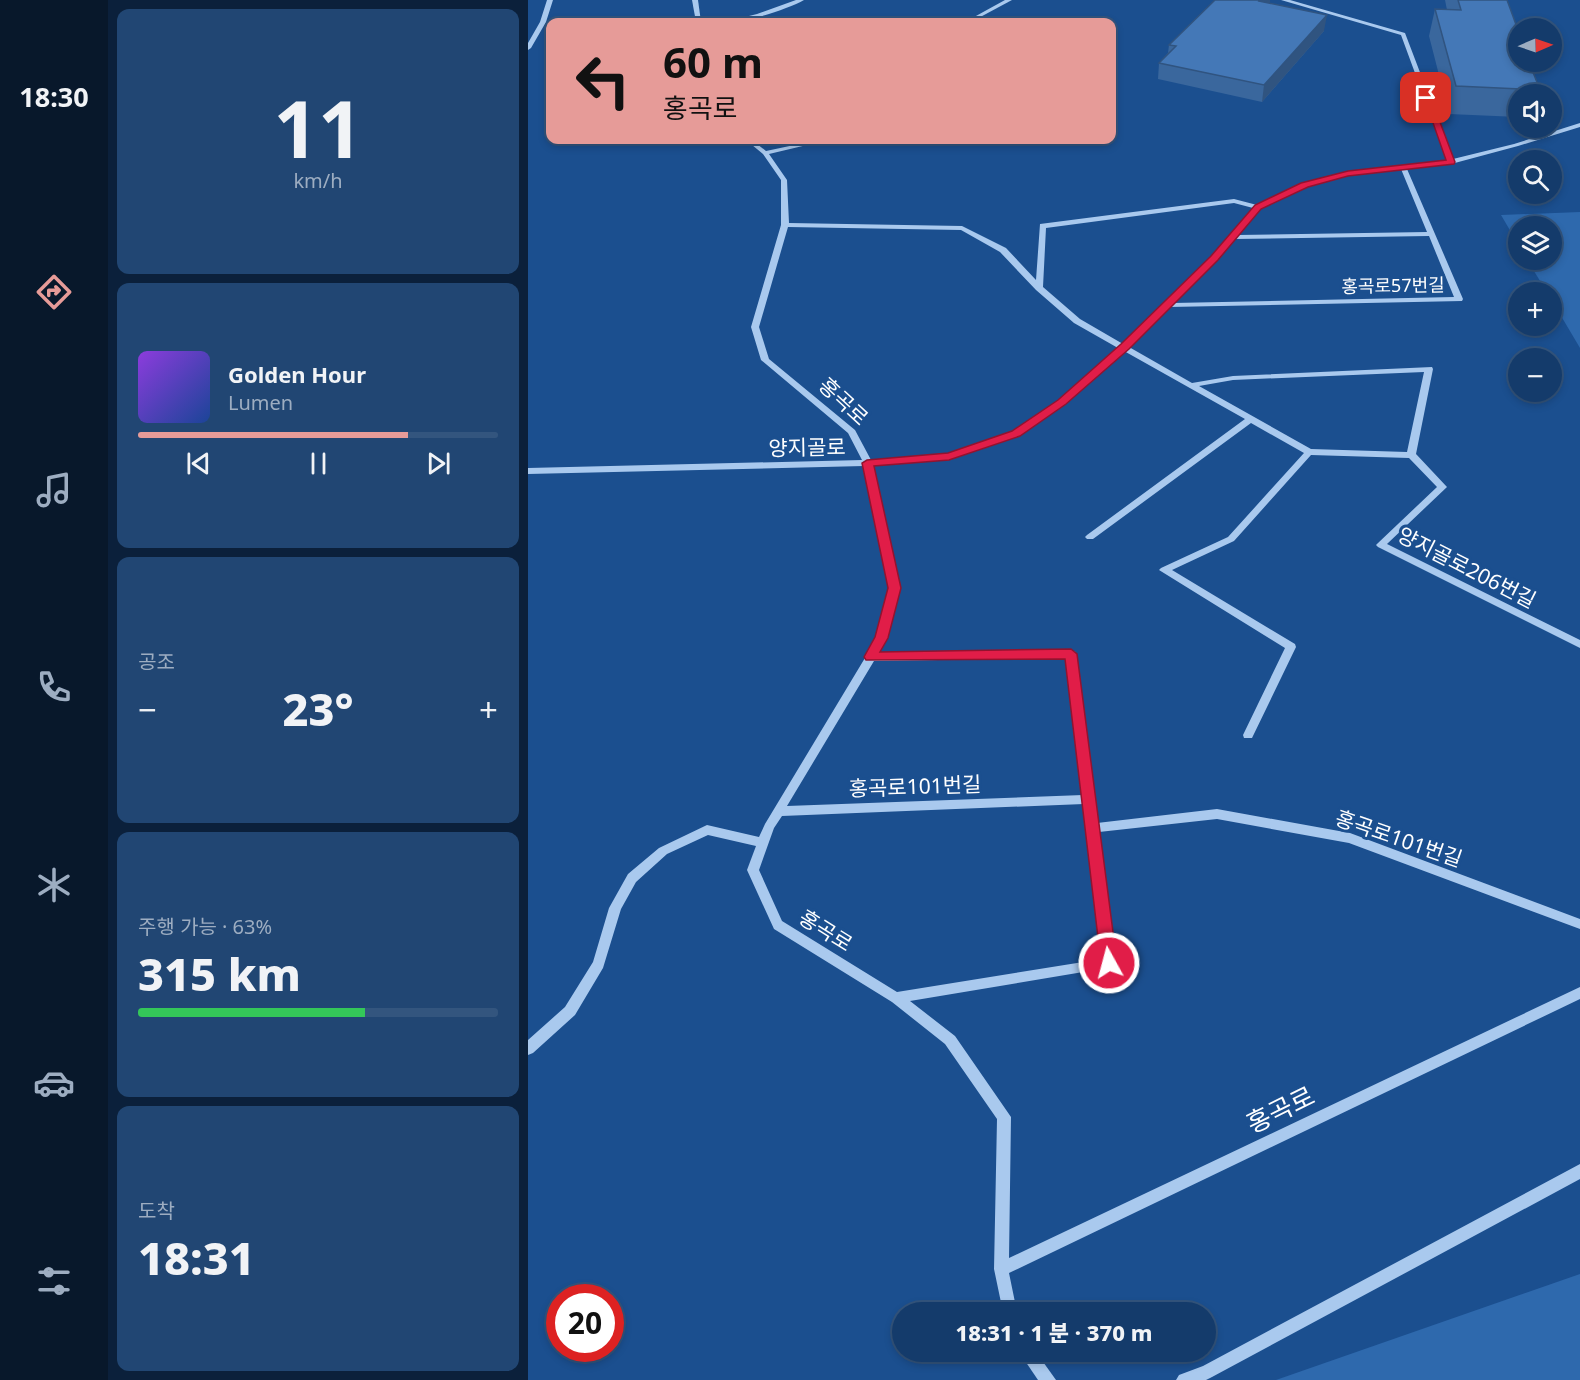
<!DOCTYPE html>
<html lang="ko">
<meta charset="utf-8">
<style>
body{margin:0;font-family:"Noto Sans","Noto Sans KR",sans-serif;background:#214673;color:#f1f3f6;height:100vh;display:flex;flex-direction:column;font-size:22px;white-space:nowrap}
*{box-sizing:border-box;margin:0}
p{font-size:20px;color:#9dadc1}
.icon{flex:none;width:33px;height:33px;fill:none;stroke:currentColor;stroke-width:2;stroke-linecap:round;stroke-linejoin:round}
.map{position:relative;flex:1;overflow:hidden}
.sheet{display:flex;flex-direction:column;gap:9px;padding:9px;background:#0b203b;width:420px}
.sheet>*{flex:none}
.hud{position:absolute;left:18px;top:18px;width:570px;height:126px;border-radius:12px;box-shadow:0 3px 9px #0003,0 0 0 2px #33557e;background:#e69b98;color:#111;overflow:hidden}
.needle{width:39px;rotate:88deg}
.controls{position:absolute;left:980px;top:18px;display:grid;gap:12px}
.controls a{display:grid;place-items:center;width:54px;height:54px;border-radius:50%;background:#143b6b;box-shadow:0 3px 9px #0003,0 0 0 2px #33557e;font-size:30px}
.speed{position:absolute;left:18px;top:1284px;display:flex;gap:12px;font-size:30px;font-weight:700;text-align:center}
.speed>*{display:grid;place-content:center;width:78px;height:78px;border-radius:50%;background:#143b6b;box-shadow:0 3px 9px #0003,0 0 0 2px #33557e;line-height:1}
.speed .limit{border:9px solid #d22;background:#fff;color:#111}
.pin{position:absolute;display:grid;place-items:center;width:51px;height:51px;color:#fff;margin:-26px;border-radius:12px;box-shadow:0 3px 9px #0006}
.me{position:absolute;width:66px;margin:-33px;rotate:353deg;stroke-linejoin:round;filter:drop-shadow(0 0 4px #0008)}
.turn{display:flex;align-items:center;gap:21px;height:126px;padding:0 18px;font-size:27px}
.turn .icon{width:78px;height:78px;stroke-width:2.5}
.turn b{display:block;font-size:42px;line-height:51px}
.big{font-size:45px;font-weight:800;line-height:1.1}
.sheet .card{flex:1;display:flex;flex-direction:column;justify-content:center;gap:9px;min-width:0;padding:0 21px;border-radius:12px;background:#214673}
.sheet .dial{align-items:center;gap:0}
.dial b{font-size:78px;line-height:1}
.song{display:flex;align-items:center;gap:18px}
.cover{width:72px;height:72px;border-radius:9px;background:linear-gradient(135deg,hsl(270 70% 55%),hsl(220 70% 35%))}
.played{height:6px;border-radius:3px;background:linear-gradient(90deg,#e69b98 75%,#33557e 75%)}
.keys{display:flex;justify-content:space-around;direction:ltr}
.heat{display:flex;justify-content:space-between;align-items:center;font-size:33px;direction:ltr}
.charge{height:9px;border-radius:4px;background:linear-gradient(90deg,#34c759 63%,#33557e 0)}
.trip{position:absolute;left:364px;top:1302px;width:324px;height:60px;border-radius:30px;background:#143b6b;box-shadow:0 3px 9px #0003,0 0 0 2px #33557e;font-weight:800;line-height:60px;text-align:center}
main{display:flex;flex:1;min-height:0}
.menu{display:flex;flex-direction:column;width:108px;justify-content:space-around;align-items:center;background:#08182b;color:#9dadc1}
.menu .icon{width:42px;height:42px}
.menu .selected{color:#e69b98}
.menu b{font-size:27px;color:#f1f3f6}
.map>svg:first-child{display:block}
</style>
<main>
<nav class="menu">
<b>18:30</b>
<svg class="icon selected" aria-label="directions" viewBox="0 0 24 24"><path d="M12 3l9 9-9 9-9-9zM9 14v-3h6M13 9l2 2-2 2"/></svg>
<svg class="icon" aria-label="music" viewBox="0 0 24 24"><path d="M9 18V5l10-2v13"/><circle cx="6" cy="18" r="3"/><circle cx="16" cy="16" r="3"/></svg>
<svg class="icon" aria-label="phone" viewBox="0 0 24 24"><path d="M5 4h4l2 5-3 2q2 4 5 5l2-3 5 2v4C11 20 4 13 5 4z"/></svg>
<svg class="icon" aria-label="climate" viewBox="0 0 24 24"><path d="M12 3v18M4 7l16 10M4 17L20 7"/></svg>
<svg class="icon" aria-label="car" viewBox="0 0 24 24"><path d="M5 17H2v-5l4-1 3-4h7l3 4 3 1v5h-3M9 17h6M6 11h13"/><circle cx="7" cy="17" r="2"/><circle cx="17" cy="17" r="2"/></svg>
<svg class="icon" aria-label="filters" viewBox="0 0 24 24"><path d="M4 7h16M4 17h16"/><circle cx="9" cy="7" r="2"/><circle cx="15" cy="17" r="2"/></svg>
</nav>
<section class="sheet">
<div class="card dial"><b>11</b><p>km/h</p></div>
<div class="card">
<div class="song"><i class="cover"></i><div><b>Golden Hour</b><p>Lumen</p></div></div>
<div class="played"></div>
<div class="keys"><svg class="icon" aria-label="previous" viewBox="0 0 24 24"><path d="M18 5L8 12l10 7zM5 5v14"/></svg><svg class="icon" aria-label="pause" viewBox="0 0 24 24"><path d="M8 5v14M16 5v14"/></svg><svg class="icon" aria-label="next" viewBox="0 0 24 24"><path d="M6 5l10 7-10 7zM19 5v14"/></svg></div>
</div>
<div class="card"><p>공조</p>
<div class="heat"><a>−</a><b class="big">23°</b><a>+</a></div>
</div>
<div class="card"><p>주행 가능 · 63%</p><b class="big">315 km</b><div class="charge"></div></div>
<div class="card"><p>도착</p><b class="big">18:31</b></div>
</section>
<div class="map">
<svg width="1052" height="1380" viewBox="0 0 1052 1380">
<rect width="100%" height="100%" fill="#1b4f8f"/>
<!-- green -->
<g fill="#2e69ad">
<polygon points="1052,212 1052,348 1023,299 1023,292 1019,292 999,260 1023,260 1023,226 990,226 990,244 973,215"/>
<polygon points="1052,1274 1052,1380 748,1380"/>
</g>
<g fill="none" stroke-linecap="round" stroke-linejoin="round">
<!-- minor -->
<g fill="#a9c9ee" fill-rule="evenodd">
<polygon points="19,0 25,0 18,22 3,48 0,50 0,43 12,22"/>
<polygon points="164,0 170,0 173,22 168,22"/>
<path d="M268 0H276C260 9 215 24 197 22L229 14Z"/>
<polygon points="477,0 484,0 443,22 437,22"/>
<path d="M753 0H762L877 33 925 159 986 144 1052 123V127L990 146 923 164 879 169 935 299 934 301 641 307 601 347 664 383 705 376 904 367 905 369 888 454 919 487 859 544 1052 640V648L850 547 848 545 850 543 909 487 881 458 783 455 706 541 644 570 767 644 768 647 724 738H716L715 735 757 648 631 570 633 568 700 537 776 453 723 423 565 539H559L557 537 559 535 717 419 596 351 537 404 491 436 421 460 345 465 371 588 359 638 350 653 547 651 569 823 689 809 822 833 1052 919V929L821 843 689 819 571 832 587 963 585 967 382 1001 427 1036 483 1117 481 1258 1052 987V999L481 1273 489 1312H475L466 1269 469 1119 417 1044 364 1002 246 929 219 870 228 846 180 835 139 854 108 882 93 909 75 968 47 1015 5 1053 0 1055V1040L37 1007 65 962 81 908 100 874 131 848 179 825 231 837 237 824 349 638 361 588 336 466 0 474V468L334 460 320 433 233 360 223 327 253 225V180L235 154 218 140H224L238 151 290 140H300L241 154 259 180 261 223 434 226 478 248 508 280 512 224 706 199 729 205 774 184 820 171 919 160 873 35ZM873 169 899 232 710 235 732 208 778 186 820 175ZM706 203 725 208 683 256 595 344 552 319 515 287 518 228ZM260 227 433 230 472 252 508 290 546 323 590 348 531 400 485 432 420 454 343 460 327 430 241 359 231 327ZM901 236 926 297 645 303 689 260 706 239ZM896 372 879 452 783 449 671 386 705 380ZM538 658 555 795 259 806 346 661ZM556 804 574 959 369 992 254 921 231 870 246 828 254 816Z"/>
<polygon points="1052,1164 1052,1179 684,1377 678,1380 648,1380 651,1375 675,1366"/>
<polygon points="491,1352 508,1352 528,1380 510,1380"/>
</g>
</g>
<!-- wall -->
<g fill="#3a679d">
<polygon points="687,0 742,0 742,4 796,31 734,102 630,79 631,63 640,53 641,45"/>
<polygon points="917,0 979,0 1012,90 1010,94 990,94 990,117 921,114 901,36 907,9 919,10"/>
</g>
<!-- shaded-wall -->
<g fill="#305480">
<polygon points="732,0 742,0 742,4 731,1"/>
<polygon points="799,15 796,31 734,102 736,85"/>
</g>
<!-- building -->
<g fill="#4478b7" stroke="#305480" stroke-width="1.5">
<polygon points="687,0 732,0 731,1 799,15 736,85 631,63 648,46 641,45"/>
<polygon points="930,0 979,0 990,30 990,62 1001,62 1012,90 928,86 907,9 933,10"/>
</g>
<!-- route -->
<polygon fill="#e11d48" stroke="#92132f" stroke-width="1.5" points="896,97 903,98 927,162 926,164 820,176 780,187 733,209 690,260 601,349 538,404 492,436 421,460 346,466 373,588 360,638 352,652 543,649 549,654 589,963 587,968 581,970 576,968 573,963 537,659 338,660 336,657 347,637 360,588 334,463 339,460 420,453 484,431 530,400 593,344 683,256 727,205 773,183 820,171 918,160"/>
<g text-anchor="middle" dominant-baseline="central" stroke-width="6" stroke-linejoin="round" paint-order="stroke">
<!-- far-street labels -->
<g font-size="18" fill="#fff" stroke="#1b4f8f">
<text transform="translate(865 285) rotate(-1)">홍곡로57번길</text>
</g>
<!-- street labels -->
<g font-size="21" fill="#fff" stroke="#1b4f8f">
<text transform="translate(316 401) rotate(43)">홍곡로</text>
<text transform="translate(279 447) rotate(-1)">양지골로</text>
<text transform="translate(939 567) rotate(27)">양지골로206번길</text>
<text transform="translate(387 786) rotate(-2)">홍곡로101번길</text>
<text transform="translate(871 838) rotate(19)">홍곡로101번길</text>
<text transform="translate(298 930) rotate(32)">홍곡로</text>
</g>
<!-- near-street labels -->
<g font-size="26" fill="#fff" stroke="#1b4f8f">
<text transform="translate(752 1109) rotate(-26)">홍곡로</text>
</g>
</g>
</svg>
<div class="controls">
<a><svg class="needle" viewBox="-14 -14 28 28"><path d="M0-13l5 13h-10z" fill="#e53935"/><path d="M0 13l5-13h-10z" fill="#9dadc1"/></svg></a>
<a><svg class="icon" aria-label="sound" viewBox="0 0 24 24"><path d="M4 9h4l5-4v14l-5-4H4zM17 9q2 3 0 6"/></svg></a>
<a><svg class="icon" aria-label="search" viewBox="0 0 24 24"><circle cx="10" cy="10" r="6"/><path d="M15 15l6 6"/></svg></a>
<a><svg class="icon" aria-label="layers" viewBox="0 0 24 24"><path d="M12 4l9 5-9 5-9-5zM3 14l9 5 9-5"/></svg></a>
<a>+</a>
<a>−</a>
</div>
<div class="speed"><div class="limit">20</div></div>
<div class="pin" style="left:898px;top:98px;background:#d93025"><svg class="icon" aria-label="arrive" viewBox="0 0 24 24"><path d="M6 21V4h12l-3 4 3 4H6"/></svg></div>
<svg class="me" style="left:581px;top:963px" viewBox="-20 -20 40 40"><circle r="17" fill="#e11d48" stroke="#fff" stroke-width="3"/><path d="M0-11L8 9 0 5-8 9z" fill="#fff"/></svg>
<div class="trip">18:31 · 1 분 · 370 m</div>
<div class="hud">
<div class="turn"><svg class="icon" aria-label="left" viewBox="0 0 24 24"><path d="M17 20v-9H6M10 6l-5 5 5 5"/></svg><div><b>60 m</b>홍곡로</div></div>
</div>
</div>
</main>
